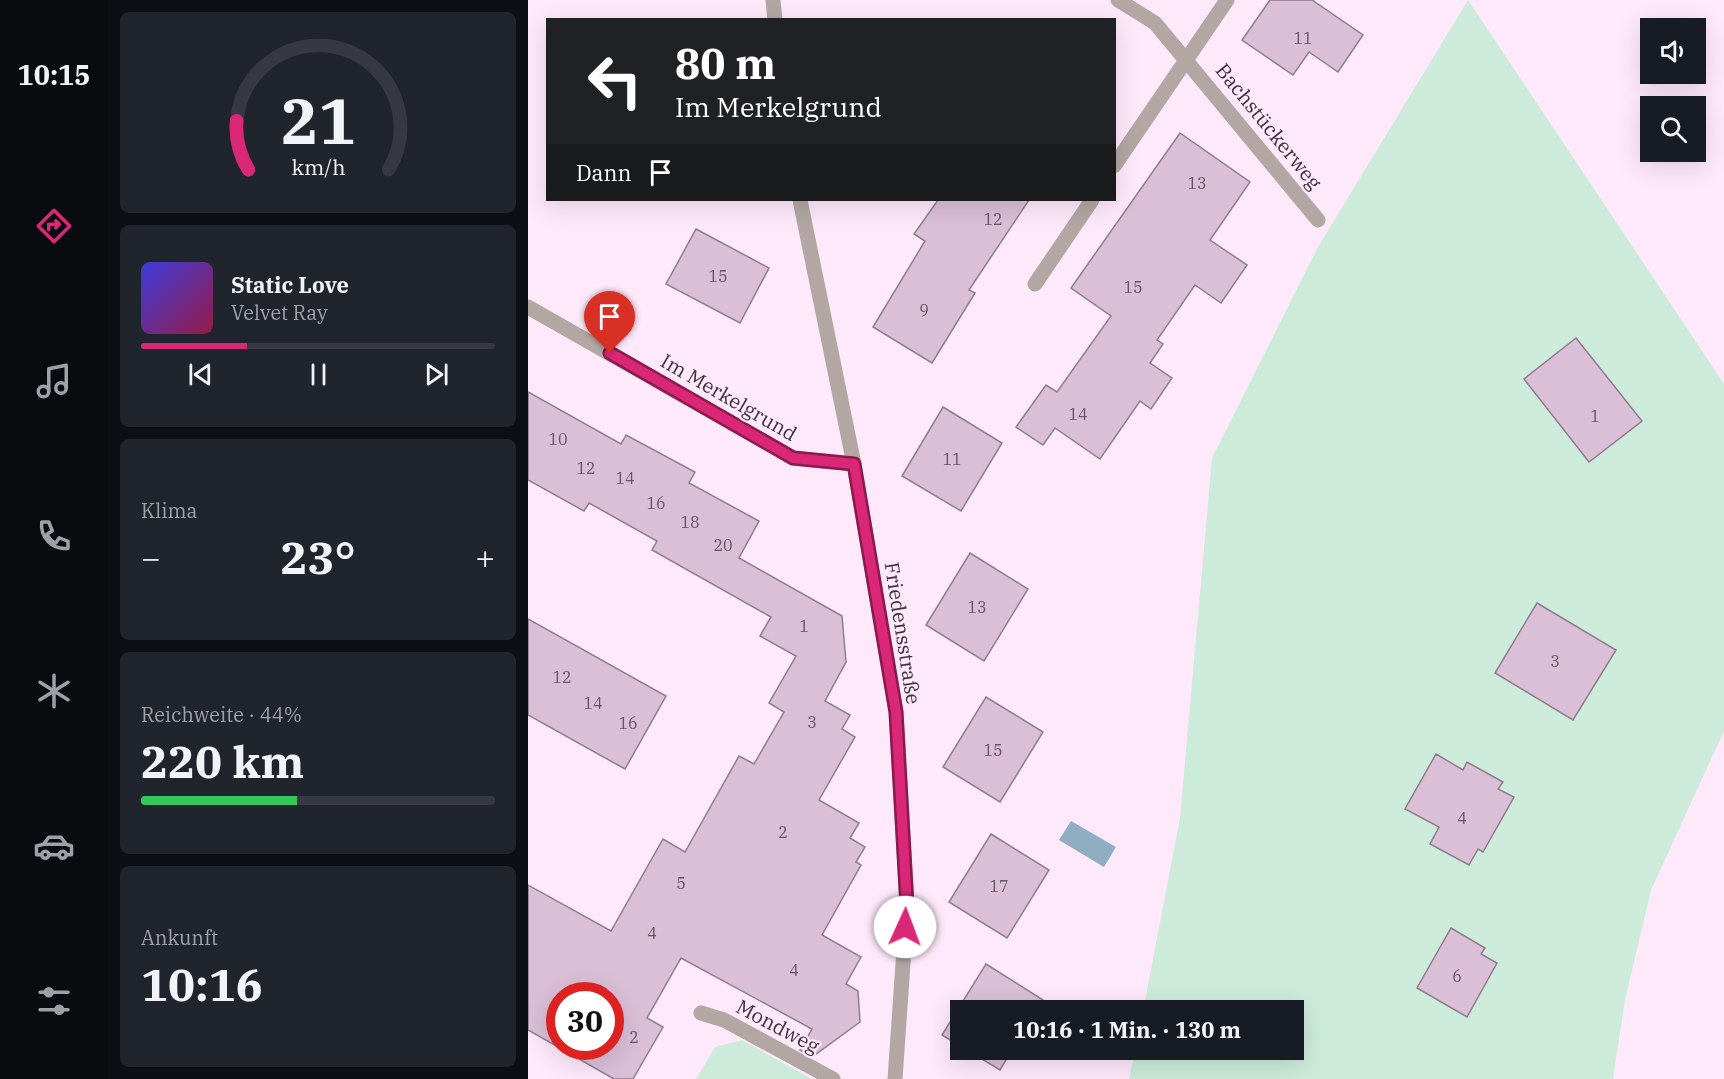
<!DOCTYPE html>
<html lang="de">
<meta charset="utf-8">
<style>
body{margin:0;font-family:"IBM Plex Serif",serif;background:#20242c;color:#f1f3f6;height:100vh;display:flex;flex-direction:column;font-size:22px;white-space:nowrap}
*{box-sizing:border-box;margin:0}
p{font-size:20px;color:#9ea1a6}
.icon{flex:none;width:33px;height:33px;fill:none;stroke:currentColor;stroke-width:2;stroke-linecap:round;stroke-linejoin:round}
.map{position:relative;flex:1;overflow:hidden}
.sheet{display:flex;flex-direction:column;gap:12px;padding:12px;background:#0d0f14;width:420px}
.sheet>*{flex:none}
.top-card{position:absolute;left:18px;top:18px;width:570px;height:183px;border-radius:0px;box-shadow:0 6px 24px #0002;background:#202124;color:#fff;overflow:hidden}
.buttons{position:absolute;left:1112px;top:18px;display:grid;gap:12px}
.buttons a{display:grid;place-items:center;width:66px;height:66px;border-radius:0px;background:#171b24;box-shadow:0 6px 24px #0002;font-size:30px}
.speed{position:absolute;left:18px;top:982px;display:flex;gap:12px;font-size:30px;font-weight:700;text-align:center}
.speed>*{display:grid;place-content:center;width:78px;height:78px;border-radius:50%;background:#171b24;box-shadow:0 6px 24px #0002;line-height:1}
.speed .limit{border:9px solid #d22;background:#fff;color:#111}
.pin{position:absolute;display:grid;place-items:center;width:51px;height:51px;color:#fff;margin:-62px -26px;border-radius:50% 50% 50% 0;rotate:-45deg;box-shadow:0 0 6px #0007}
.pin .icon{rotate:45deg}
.me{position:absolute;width:66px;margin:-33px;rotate:2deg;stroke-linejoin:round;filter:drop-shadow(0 0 4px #0008)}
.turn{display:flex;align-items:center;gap:21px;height:126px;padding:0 30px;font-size:27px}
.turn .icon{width:78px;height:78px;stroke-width:2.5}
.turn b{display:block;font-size:42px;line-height:51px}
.then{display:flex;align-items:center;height:57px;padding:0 30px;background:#0003;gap:12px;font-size:22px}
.big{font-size:45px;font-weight:700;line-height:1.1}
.sheet .tile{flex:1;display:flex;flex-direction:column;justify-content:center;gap:9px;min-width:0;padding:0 21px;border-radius:9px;background:#20242c}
.sheet .dial{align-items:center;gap:0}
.dial svg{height:156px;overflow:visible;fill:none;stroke:#363941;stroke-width:7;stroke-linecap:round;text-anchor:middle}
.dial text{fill:#f1f3f6;stroke:none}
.song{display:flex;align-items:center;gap:18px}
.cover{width:72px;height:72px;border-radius:9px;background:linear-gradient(135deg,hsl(240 70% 55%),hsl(340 70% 35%))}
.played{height:6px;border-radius:3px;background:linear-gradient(90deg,#db2777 30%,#363941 30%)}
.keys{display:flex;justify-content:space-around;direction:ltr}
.heat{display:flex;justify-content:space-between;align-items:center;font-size:33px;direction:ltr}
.charge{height:9px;border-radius:4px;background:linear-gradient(90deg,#34c759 44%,#363941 0)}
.trip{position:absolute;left:422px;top:1000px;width:354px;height:60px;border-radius:0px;background:#171b24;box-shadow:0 6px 24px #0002;font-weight:700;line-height:60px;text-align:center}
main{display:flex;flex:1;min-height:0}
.tabs{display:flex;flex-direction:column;width:108px;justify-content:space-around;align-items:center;background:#090b0e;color:#9ea1a6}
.tabs .icon{width:42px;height:42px}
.tabs .selected{color:#db2777}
.tabs b{font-size:27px;color:#f1f3f6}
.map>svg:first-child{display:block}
</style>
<main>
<nav class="tabs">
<b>10:15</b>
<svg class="icon selected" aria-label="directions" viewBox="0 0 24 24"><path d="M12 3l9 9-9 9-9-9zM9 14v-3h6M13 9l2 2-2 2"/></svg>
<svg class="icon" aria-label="music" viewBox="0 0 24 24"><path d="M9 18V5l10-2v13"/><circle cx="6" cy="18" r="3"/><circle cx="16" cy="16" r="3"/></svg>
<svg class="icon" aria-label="phone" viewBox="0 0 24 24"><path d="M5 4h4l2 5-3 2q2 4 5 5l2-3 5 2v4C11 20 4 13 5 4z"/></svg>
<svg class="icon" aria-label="climate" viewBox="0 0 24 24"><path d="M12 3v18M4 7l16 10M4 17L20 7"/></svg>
<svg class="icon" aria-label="car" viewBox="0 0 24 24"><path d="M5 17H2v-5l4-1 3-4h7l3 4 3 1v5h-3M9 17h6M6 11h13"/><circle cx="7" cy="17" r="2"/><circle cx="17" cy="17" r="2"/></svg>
<svg class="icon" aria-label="filters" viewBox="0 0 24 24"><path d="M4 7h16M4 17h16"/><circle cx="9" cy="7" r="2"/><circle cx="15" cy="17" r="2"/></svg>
</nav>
<section class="sheet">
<div class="tile dial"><svg viewBox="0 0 100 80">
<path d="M14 69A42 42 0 1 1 86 69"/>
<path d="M14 69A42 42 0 0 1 8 44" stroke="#db2777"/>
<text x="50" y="56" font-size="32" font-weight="700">21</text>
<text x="50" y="72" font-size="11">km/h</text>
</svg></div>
<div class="tile">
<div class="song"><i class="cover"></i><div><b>Static Love</b><p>Velvet Ray</p></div></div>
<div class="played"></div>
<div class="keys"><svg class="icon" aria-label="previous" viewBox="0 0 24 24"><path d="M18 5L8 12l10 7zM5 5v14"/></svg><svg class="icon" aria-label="pause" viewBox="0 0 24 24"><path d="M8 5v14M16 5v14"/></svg><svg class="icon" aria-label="next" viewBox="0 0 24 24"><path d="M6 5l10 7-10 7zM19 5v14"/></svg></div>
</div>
<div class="tile"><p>Klima</p>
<div class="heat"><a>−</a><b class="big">23°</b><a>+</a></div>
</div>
<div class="tile"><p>Reichweite · 44%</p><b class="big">220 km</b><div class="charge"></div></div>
<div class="tile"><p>Ankunft</p><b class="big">10:16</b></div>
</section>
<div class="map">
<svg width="1196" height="1079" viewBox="0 0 1196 1079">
<rect width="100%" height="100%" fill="#fee9fb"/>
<!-- green -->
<g fill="#cdebda">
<polygon points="940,0 1196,384 1196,731 1123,890 1097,1000 1085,1079 601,1079 607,1050 765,1050 765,1011 615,1011 652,818 684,458 790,247"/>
<polygon points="214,1040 284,1079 168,1079 187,1047"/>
</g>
<!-- water -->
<polygon fill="#8faec2" points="543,821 588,847 576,867 531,840"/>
<!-- building -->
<g fill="#dabfd7" stroke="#8f7c8d" stroke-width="1.5" fill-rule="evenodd">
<polygon points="742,0 784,0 835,35 810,72 781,52 765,75 714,40"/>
<polygon points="652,133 722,182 682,240 719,265 693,303 667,285 629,340 635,344 622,363 644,378 623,409 612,401 572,459 527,428 515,445 488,427 518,385 529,392 583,316 543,288"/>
<polygon points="410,200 501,200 441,290 447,293 404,363 345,327 397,241 386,234"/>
<polygon points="168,229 241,268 212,323 138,284"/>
<polygon points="1048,338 1114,421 1061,462 996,379"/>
<path d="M0 392 93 444 98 435 167 472 161 483 231 521 211 558 314 616 318 662 297 701 322 715 314 729 327 737 291 800 331 823 322 838 337 847 328 862 333 865 294 935 333 957 318 984 330 991 332 1022 284 1057 272 1050 284 1029 153 958 119 1018 135 1027 105 1079H86L0 1030V885L83 931 135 839 157 852 211 756 226 764 256 712 241 703 268 656 232 636 243 617 124 550 129 541 61 503 56 511 0 480ZM32 996H82V1047H32Z"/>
<polygon points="415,407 474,443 433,511 374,476"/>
<polygon points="442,553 500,589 456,661 398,625"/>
<polygon points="1009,603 1088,650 1045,720 967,673"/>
<polygon points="0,619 138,696 97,769 0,715"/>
<polygon points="458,697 515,732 472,802 415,767"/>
<polygon points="908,754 935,770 939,762 975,782 970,789 986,797 955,852 950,849 941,865 902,844 911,827 877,809"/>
<polygon points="463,834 521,870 479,938 421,902"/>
<polygon points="923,928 957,948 953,954 969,963 939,1017 889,988"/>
<polygon points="458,964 515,1000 508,1011 432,1011 432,1046 414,1035"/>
<polygon points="439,1050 484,1050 472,1070"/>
</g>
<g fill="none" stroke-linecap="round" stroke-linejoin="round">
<!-- street -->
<g stroke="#b2a7a2" stroke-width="15">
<polyline points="245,0 247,20"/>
<polyline points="590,0 627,23 790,220"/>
<polyline points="586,166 699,0"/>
<polyline points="272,200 326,464 368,712 379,906 367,1079"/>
<polyline points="507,284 564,200"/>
<polyline points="0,307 265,458 326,464"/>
<polyline points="173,1013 196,1020 305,1079"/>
</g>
</g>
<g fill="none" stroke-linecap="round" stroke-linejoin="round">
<defs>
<polyline id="route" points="82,353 265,458 326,464 368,712 379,906 377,927"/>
</defs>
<!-- route casing -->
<use href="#route" stroke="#8e194d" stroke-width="15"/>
<!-- route -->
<use href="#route" stroke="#db2777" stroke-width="10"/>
</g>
<g text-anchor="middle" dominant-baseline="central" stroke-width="4.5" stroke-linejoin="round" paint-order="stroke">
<!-- number labels -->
<g font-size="16" fill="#645662">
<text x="775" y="38">11</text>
<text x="669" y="183">13</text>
<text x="465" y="219">12</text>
<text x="190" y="276">15</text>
<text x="605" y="287">15</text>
<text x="396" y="310">9</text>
<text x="550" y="414">14</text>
<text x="1067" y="416">1</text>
<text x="30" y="439">10</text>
<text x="424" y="459">11</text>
<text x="58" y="468">12</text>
<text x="97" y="478">14</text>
<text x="128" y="503">16</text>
<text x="162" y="522">18</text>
<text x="195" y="545">20</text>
<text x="449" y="607">13</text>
<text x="276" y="626">1</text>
<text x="1027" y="661">3</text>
<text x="34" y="677">12</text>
<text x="65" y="703">14</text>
<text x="284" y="722">3</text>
<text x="100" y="723">16</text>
<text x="465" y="750">15</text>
<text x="934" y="818">4</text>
<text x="255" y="832">2</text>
<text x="153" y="883">5</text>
<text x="471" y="886">17</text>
<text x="124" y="933">4</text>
<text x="266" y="970">4</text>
<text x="929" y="976">6</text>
<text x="106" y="1037">2</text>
</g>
<!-- street labels -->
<g font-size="20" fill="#3c333b" stroke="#fee9fb">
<text transform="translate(741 126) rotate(51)">Bachstückerweg</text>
<text transform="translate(201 397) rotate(30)">Im Merkelgrund</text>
<text transform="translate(375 633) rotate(81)">Friedensstraße</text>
<text transform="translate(250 1026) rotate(28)">Mondweg</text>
</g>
</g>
</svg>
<div class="buttons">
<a><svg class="icon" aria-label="sound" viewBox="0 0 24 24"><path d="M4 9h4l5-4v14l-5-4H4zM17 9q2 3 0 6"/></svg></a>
<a><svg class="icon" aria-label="search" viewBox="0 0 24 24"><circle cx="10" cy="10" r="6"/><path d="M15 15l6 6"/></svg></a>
</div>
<div class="speed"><div class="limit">30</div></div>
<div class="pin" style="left:82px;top:353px;background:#d93025"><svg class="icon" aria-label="arrive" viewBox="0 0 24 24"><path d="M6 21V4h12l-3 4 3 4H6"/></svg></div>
<svg class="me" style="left:377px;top:927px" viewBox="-20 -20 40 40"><circle r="19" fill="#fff"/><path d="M0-13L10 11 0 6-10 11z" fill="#db2777"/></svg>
<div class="trip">10:16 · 1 Min. · 130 m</div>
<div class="top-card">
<div class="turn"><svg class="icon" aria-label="left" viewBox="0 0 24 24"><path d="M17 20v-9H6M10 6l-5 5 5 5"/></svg><div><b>80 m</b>Im Merkelgrund</div></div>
<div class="then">Dann<svg class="icon" aria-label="arrive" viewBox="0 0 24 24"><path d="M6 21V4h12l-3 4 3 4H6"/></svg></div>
</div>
</div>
</main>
